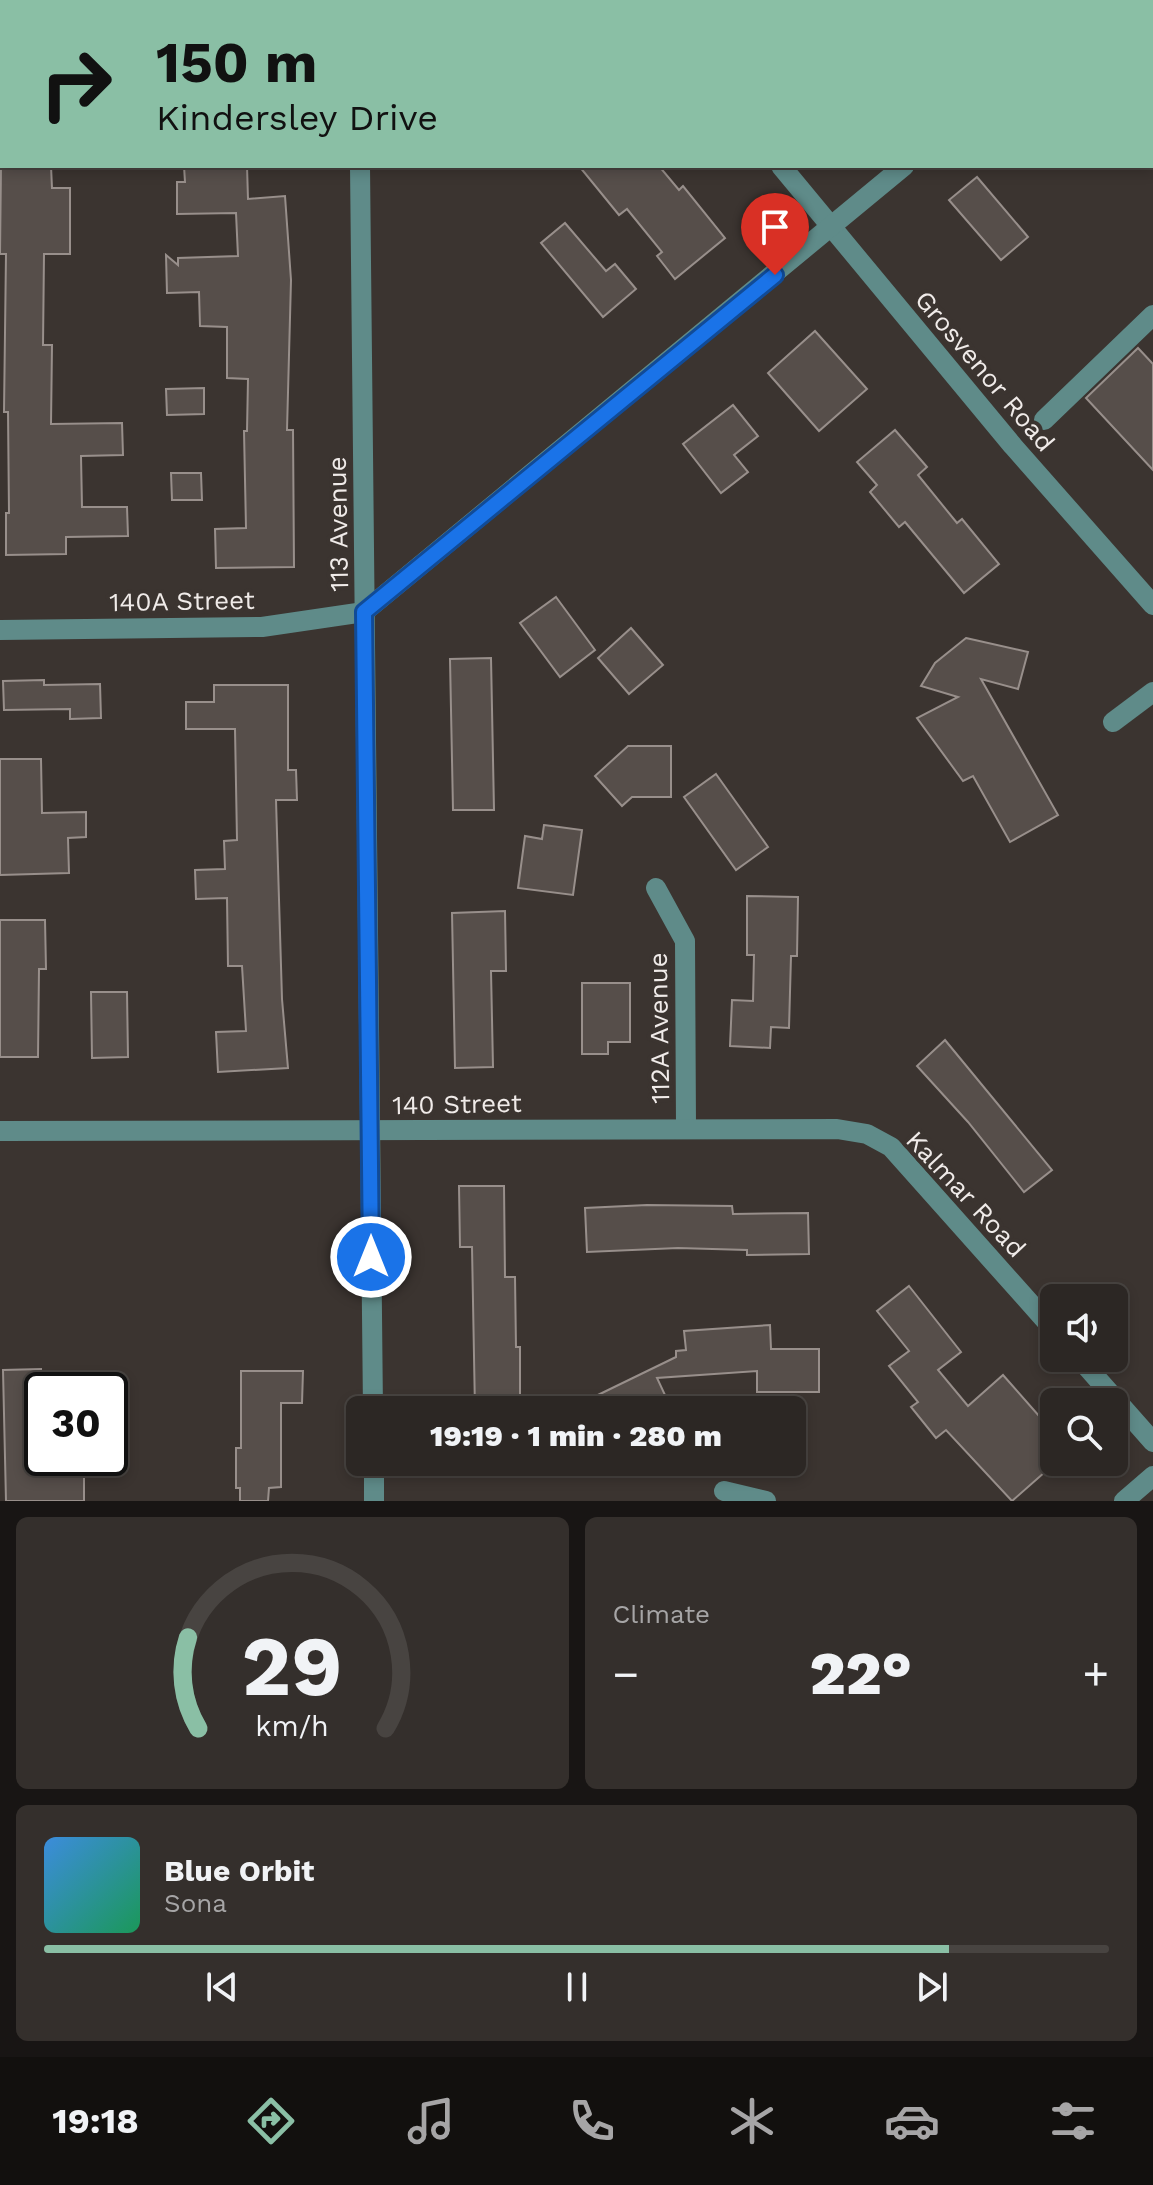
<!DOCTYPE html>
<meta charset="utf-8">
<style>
body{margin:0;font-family:"Work Sans",sans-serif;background:#342f2c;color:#f1f3f6;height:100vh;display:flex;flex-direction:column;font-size:30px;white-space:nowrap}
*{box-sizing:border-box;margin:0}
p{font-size:26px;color:#a6a5a6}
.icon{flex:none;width:44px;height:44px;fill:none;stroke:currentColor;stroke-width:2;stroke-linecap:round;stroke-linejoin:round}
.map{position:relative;height:1501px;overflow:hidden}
.details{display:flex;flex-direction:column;gap:16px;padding:16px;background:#181514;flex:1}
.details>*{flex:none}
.banner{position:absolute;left:0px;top:0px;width:1154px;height:168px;box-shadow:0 4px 12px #0003,0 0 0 2px #484441;background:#8abfa5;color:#111;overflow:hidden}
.tools{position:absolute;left:1040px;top:1284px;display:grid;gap:16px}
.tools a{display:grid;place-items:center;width:88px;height:88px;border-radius:12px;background:#2c2724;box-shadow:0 4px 12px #0003,0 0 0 2px #484441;font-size:40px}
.speed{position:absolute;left:24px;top:1372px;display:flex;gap:16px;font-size:40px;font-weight:700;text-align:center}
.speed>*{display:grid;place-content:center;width:104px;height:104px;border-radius:50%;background:#2c2724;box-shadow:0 4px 12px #0003,0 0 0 2px #484441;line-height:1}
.speed .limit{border:4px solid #111;border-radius:12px;background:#fff;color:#111}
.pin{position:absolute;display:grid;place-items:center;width:68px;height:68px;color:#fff;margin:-82px -34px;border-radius:50% 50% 50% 0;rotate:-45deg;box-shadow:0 0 8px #0007}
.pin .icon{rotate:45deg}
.me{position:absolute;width:88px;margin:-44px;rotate:0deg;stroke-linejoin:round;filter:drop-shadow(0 0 6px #0008)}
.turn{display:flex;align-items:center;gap:28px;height:168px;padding:0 24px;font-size:36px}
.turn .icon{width:104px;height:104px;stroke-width:2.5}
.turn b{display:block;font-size:56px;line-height:68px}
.big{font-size:60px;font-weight:800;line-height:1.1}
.details .card{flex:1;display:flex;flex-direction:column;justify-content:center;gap:12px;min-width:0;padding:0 28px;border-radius:12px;background:#342f2c}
.details .dial{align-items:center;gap:0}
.dial svg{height:208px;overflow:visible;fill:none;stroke:#484441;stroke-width:7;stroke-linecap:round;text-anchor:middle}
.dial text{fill:#f1f3f6;stroke:none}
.song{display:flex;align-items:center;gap:24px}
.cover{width:96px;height:96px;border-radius:12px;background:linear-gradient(135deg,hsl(210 70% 55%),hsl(150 70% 35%))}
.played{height:8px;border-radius:4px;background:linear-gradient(90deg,#8abfa5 85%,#484441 85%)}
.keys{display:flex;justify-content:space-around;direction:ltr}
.heat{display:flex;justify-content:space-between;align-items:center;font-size:44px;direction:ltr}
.details .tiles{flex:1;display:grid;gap:16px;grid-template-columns:1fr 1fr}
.card:last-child{grid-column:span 2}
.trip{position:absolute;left:346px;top:1396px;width:460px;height:80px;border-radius:12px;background:#2c2724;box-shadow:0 4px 12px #0003,0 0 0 2px #484441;font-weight:800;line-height:80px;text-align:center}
.dock{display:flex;height:128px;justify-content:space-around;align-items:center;background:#12100e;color:#a6a5a6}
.dock .icon{width:56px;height:56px}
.dock .on{color:#8abfa5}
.dock b{font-size:36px;color:#f1f3f6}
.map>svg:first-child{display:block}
</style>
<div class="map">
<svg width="1153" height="1501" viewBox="0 0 1153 1501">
<rect width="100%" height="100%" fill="#3b3430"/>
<!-- green -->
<polygon fill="#1e5333" points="0,0 444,0 2,2 2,10"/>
<!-- building -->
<g fill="#564e4a" stroke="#988f8b" stroke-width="2">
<polygon points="1,166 51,166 52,188 70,188 70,254 44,254 43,345 52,345 51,424 122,423 123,455 81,456 82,507 127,507 128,536 66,537 66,554 6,555 6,513 9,513 8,412 4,412 6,254 0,254"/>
<polygon points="184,166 247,166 248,199 285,196 291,280 287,430 293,430 294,567 216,568 215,529 246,528 244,431 247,431 248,379 227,378 227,327 200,326 199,292 167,293 166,255 178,265 178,258 238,256 236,213 177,214 177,182 185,182"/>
<polygon points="579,166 659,166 679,190 683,186 725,238 675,279 657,256 662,252 627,209 619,215"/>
<polygon points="977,177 1028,237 1001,260 949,200"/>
<polygon points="565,223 606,271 615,264 636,289 603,317 541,243"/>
<polygon points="815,331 867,389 819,431 768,373"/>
<polygon points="1138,348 1153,364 1153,470 1086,398"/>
<polygon points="204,388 204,414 167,415 166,389"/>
<polygon points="733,405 758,436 734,455 748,472 721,493 683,444"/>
<polygon points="895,430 927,467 918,475 957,523 962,519 999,564 964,593 905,522 899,527 870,492 877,485 857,462"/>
<polygon points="171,473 201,473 202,500 172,500"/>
<polygon points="556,597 595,650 560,677 520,623"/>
<polygon points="631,628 663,665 629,694 598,658"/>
<polygon points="966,638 1028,652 1018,689 981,679 1058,815 1010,842 973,776 963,781 917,718 958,697 921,686 935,663"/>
<polygon points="491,658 494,810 453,810 450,659"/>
<polygon points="44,680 44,685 100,684 101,718 70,719 70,709 4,710 3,681"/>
<polygon points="214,685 288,685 288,770 296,770 297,800 276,800 282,999 288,1068 218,1072 216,1032 246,1031 242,966 228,966 227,898 196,899 195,870 225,869 224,841 237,840 235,729 186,729 186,702 214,702"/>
<polygon points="628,746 671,746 671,797 632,797 622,806 595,776"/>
<polygon points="0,759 41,759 42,813 86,812 86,837 68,838 69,873 0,875"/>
<polygon points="716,774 768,847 736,870 684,797"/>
<polygon points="544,825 582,830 573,895 518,888 525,836 542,839"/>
<polygon points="747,896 798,897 797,956 791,956 789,1028 771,1027 770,1048 730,1046 732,1000 753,1001 754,955 747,955"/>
<polygon points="505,911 506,971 491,971 493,1067 455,1068 452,913"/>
<polygon points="0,920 45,920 46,969 39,969 38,1057 0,1057"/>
<polygon points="582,983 630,983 630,1042 608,1042 608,1054 582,1054"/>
<polygon points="91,992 127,992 128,1057 92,1058"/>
<polygon points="945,1040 1052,1170 1024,1192 968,1122 917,1066"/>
<polygon points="459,1186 504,1186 505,1277 515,1277 516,1347 520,1347 520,1410 475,1410 472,1247 460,1247"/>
<polygon points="647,1205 732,1206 733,1214 808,1213 809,1254 747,1255 747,1250 678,1248 587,1252 585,1208"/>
<polygon points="909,1286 961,1352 938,1370 968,1406 1003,1375 1054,1433 1054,1464 1012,1501 946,1430 936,1438 911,1407 918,1402 889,1366 909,1351 877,1311"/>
<polygon points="770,1325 771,1349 819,1349 819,1392 757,1392 757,1371 657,1378 672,1410 567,1410 676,1357 676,1351 686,1350 684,1331"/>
<polygon points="41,1369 42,1458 84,1458 84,1501 6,1501 3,1370"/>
<polygon points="241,1371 303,1371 302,1403 281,1403 281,1487 269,1488 268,1501 240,1501 240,1488 236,1488 236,1448 241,1448"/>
</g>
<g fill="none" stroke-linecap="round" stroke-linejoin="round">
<!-- path -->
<polyline stroke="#79736f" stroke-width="5" stroke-dasharray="6 4" stroke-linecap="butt" points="390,2 391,0"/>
<!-- minor -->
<g stroke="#5f8b89" stroke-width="20">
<polyline points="641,0 643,2"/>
<polyline points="1071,2 1073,0"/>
<polyline points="360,166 373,1410"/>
<polyline points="781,166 1013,446 1153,605"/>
<polyline points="1044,420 1153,315"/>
<polyline points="364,612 904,166"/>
<polyline points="0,630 262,627 364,612"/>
<polyline points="1113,722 1153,692"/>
<polyline points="656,888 685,941 686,1127"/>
<polyline points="0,1131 837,1129 867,1134 891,1147 1054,1330"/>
<polyline points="1079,1358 1153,1442"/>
<polyline points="374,1462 374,1501"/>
<polyline points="724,1491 766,1501"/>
<polyline points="1124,1501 1153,1476"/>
</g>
</g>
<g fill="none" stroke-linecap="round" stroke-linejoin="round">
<defs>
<polyline id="route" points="371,1257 364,612 775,275"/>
</defs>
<!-- route casing -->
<use href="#route" stroke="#114b97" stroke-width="20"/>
<!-- route -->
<use href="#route" stroke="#1a73e8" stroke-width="14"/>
</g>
<g text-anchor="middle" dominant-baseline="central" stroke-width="8" stroke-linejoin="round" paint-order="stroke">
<!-- street labels -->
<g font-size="26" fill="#f0ebe9" stroke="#3b3430">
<text transform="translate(985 371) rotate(50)">Grosvenor Road</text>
<text transform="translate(338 524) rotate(-91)">113 Avenue</text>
<text transform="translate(182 601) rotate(-1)">140A Street</text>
<text transform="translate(659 1028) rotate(-91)">112A Avenue</text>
<text transform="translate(457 1104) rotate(-1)">140 Street</text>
<text transform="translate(966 1194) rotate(47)">Kalmar Road</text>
</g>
</g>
</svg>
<div class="tools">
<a><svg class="icon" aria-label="sound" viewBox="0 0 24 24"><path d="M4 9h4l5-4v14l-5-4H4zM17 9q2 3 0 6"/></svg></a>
<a><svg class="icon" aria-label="search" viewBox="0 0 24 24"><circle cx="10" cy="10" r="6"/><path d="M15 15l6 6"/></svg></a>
</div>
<div class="speed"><div class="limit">30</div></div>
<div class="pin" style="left:775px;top:275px;background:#d93025"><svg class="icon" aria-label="arrive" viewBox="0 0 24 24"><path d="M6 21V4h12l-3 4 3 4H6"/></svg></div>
<svg class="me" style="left:371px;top:1257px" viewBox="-20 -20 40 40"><circle r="17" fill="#1a73e8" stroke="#fff" stroke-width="3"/><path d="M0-11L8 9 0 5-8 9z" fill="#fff"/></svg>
<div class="trip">19:19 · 1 min · 280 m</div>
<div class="banner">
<div class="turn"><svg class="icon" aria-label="right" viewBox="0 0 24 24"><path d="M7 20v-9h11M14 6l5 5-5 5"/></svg><div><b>150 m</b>Kindersley Drive</div></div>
</div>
</div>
<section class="details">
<div class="tiles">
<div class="card dial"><svg viewBox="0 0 100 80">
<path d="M14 69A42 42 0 1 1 86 69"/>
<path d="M14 69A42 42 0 0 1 10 34" stroke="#8abfa5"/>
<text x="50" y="56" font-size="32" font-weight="700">29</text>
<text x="50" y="72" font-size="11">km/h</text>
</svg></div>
<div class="card"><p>Climate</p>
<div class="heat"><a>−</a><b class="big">22°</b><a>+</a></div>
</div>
<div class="card">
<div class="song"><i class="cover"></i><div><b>Blue Orbit</b><p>Sona</p></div></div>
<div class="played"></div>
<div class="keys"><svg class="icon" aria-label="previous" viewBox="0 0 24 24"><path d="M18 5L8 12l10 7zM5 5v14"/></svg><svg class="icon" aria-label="pause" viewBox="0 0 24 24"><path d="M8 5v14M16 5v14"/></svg><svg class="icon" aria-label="next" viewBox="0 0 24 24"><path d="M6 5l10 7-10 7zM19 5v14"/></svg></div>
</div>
</div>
</section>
<nav class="dock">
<b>19:18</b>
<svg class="icon on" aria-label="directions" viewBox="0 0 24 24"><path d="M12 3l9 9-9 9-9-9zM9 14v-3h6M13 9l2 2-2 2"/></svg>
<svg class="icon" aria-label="music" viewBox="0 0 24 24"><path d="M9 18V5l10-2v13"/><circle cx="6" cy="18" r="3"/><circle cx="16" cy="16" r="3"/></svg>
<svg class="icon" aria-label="phone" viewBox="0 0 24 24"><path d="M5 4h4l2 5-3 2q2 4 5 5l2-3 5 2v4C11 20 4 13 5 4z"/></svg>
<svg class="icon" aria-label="climate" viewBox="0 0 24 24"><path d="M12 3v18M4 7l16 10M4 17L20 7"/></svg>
<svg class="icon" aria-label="car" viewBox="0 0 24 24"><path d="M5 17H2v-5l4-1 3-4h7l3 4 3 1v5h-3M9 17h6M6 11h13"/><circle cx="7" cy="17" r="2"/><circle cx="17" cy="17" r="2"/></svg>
<svg class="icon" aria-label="filters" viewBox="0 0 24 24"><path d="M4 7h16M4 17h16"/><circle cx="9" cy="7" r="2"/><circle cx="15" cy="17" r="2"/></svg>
</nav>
